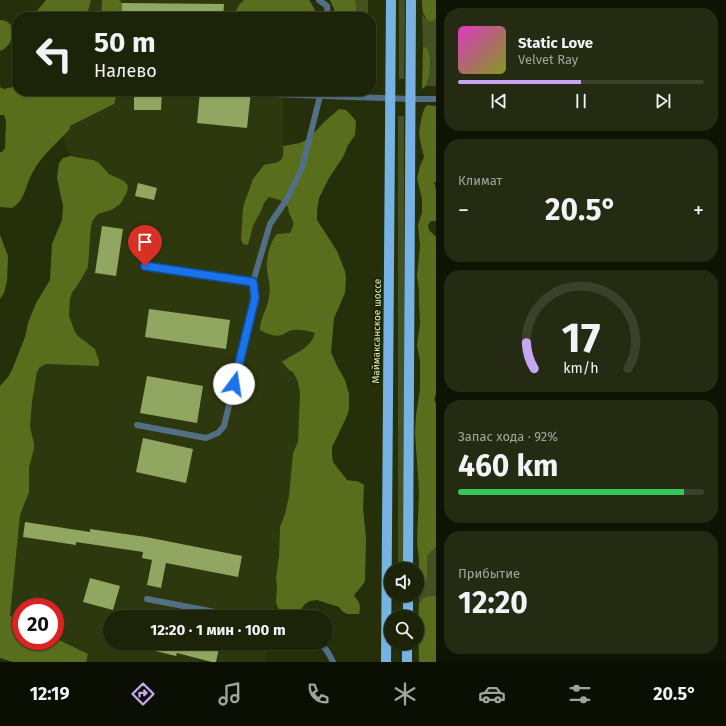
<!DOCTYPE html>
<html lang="ru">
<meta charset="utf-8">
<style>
body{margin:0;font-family:"Fira Sans",sans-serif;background:#252b12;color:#f1f3f6;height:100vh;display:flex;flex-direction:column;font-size:15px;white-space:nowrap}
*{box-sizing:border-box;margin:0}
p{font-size:13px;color:#a0a49c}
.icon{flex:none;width:22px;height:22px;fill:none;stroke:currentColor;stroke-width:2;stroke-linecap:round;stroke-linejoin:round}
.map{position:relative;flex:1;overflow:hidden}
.sheet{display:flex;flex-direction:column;gap:8px;padding:8px;background:#0f1304;width:290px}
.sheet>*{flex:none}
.hud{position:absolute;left:12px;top:12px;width:364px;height:84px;border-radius:16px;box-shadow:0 1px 3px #0004,0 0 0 1px #3a4029;background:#1c2308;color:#f1f3f6;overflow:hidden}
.buttons{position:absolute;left:384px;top:562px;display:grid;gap:8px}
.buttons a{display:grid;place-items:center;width:40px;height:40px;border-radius:50%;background:#1c2308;box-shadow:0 1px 3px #0004,0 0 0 1px #3a4029;font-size:20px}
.speed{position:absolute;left:12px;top:598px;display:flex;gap:8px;font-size:20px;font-weight:700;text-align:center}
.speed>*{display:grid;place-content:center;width:52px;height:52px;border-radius:50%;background:#1c2308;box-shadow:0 1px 3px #0004,0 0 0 1px #3a4029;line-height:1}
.speed .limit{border:6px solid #d22;background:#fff;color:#111}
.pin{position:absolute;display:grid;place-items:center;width:34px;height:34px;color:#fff;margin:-41px -17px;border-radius:50% 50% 50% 0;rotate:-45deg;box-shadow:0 0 4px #0007}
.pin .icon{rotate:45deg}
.me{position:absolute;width:44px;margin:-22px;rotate:14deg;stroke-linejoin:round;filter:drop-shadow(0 0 3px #0008)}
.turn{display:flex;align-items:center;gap:14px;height:84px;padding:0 16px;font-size:18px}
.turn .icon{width:52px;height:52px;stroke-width:2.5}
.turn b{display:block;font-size:28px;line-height:34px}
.big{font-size:30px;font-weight:700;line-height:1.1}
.sheet .card{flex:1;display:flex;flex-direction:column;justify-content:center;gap:6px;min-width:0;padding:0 14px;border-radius:16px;background:#252b12}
.sheet .dial{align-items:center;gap:0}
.dial svg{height:104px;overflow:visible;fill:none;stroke:#3a4029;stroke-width:7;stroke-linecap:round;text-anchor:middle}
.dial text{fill:#f1f3f6;stroke:none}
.song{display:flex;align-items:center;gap:12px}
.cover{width:48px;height:48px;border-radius:6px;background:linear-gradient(135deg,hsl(310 70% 55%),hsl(70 70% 35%))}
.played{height:4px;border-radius:2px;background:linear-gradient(90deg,#c5a7f1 50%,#3a4029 50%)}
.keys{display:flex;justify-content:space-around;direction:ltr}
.heat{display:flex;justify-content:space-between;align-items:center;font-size:22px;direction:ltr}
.charge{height:6px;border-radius:3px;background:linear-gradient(90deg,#34c759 92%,#3a4029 0)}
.trip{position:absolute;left:103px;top:610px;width:230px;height:40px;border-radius:20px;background:#1c2308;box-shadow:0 1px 3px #0004,0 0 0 1px #3a4029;font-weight:700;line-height:40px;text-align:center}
.tab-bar{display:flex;height:64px;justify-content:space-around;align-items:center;background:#0b0e03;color:#a0a49c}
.tab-bar .icon{width:28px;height:28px}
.tab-bar .selected{color:#c5a7f1}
.tab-bar b{font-size:18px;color:#f1f3f6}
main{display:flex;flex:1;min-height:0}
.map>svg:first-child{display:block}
</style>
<main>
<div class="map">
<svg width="436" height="662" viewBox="0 0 436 662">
<rect width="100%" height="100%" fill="#252f0a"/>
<!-- built -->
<g fill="#2d380e">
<polygon points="91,0 102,0 101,17 83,17 88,11"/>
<polygon points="119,0 244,0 239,5 233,17 122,17 122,3"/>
<polygon points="118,91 284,91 283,146 284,154 282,159 278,163 271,163 260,169 250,186 243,209 241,239 243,244 251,232 253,226 262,209 264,203 269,197 280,200 288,207 289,213 294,222 293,228 290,233 277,234 273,238 269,250 267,262 267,268 269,284 269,296 266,308 261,319 266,333 271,335 282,335 288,331 293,330 305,330 315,333 314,339 310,344 299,352 287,359 289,370 293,372 299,388 300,394 300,412 298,442 293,453 289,496 285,514 280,527 279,557 278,561 284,562 274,617 110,617 110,643 269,643 265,662 86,662 88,654 55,638 55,607 21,607 21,621 10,616 20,515 29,492 29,467 34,449 34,443 30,427 32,402 37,372 40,367 46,364 99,366 99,361 95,349 92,345 82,340 75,332 69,317 70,299 75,287 82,278 88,267 91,225 93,220 98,214 105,212 116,207 125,197 127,192 125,181 109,174 102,166 93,160 70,156 63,136 70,129 70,126 114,104"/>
</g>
<!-- green -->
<g fill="#445120">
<polygon points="355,0 368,0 368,17 356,17 356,4"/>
<polygon points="399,0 405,0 404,79 399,79"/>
<polygon points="422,13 425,18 435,20 436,18 436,86 426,86 428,82 431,62 427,49 423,47"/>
<rect x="398" y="116" width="6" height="453"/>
<path d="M436 547V597L435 596C428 596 424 598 419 603V578L421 584 426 582 427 577V554L431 552Z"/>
</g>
<!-- forest -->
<g fill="#596e1d">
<polygon points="46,0 91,0 88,11 83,17 36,17 37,11"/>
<polygon points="102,0 119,0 122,3 122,17 101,17"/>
<polygon points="244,0 309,0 314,8 317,17 233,17 239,5"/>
<polygon points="330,0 355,0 356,4 356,17 336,17 334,9"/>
<path d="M422 0H436V18L435 20 430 22C422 16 422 9 422 0Z"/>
<path d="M0 20C3 20 7 21 9 23 12 26 12 29 12 33 12 41 8 48 0 51Z"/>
<path d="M423 47 427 48C431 60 431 63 429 75 428 81 428 85 422 89Z"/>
<path d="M0 87 4 89 12 87 17 88V91H118L114 104 70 126V129C55 145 37 159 29 180 25 190 23 202 12 208L0 207V152H2L5 148 6 121 4 115H0Z"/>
<path d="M428 105 436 106V182H434L436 189V221H431L428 225 429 230 436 237V394C434 397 434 401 436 404V547L431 552 427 555V577L426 582 421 584 419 578V560L417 542 419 492 415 433 416 415 420 389V361L417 345 420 323 419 303V290L417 276 420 246 418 225 422 212V199L417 178 420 166 424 157 421 145 419 133 422 115 425 107Z"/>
<path d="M339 109 346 110 351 115 356 121 355 135 348 145 343 157 329 178 319 198 317 212V220L337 251 345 271 346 278 345 293 334 318 331 352 337 366 345 380 349 394V409L347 416 335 441 332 447V454L333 462 347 480C356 482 356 479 364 485L363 508 366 537 365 581C362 587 357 590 354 596 360 602 361 606 359 614H347L342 611 339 607 317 600 310 601 305 604 301 609 283 612 278 608 276 603 277 585 276 579 278 562 279 557 280 527 285 514 289 496 293 453 298 442 300 394 298 382 293 372 289 370 282 362C294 353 311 349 315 333 308 331 301 329 294 330 289 330 286 333 282 335 275 337 267 334 260 330 260 317 267 310 269 297 271 288 268 279 267 269 266 258 270 242 277 234L290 233C298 219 289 220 288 207L280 200 269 197 264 203 262 209 253 226 248 245 243 244 241 239 243 209 244 204 253 179 264 165C278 162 285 164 283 146L300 143 306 140 311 136 324 122Z"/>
<polygon points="70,156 93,160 98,162 109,174 124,181 128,186 127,192 121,203 116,207 111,210 98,214 93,220 91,226 88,267 82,278 72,293 70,299 69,316 75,332 78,336 95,349 99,361 99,366 46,364 40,367 37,372 32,402 30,427 34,443 34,449 29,467 29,492 20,515 10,616 21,621 21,641 55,641 55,638 88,654 86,662 13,662 0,658 0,386 8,377 12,370 25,337 28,323 36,303 50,280 52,244 62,220 63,206 57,178 58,170 59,163 63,158"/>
<polygon points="0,235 8,256 7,281 4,293 0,299"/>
<polygon points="429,596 435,596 436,597 436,662 419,662 418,624 419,603 424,598"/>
</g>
<!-- building -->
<g fill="#91a761">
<polygon points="122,3 224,4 223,17 122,17"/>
<polygon points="134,91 162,91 161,110 134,110"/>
<polygon points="200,91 251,91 247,128 197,123"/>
<polygon points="138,183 157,188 154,200 135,196"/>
<polygon points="102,226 123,229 116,276 95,273"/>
<polygon points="149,309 230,320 226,349 145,337"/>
<polygon points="147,376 203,386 197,423 140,413"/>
<polygon points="143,438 193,449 186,483 136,472"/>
<polygon points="25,522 90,532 90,529 146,537 242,556 238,577 166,563 161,588 147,585 152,560 142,558 143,552 76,542 76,545 23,537"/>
<polygon points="90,578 120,586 113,610 83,602"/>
<polygon points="140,643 220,643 216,662 212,662 177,653 176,656 139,647"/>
</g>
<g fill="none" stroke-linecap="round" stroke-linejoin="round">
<!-- service -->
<g stroke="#536f86" stroke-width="6">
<polyline points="319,0 327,6 328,17"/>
<polyline points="269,94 410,99 436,99"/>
<polyline points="145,266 253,282"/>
<polyline points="137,425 206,438 218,433 224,426 255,298 253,282 270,224 287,199 302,168 320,96"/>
<polyline points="147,599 241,617"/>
<path d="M319 643C325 647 330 655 333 662"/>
</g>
<!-- primary -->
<g stroke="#77b3e2" stroke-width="10">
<polyline points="408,569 411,0"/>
<polyline points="408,617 408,595"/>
<polyline points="386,662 391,0"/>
<polyline points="407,662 407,643"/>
</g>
</g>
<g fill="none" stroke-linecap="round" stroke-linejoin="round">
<defs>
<polyline id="route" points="145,266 253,282 255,298 234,384"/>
</defs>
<!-- route casing -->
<use href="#route" stroke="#114b97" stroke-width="10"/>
<!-- route -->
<use href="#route" stroke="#1a73e8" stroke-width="7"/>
</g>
<g text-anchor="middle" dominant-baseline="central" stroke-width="4" stroke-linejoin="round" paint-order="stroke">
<!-- street labels -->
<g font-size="10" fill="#e0ecc9" stroke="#1c2501">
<text transform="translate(377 331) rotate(-89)">Маймаксанское шоссе</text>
</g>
</g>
</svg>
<div class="buttons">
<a><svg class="icon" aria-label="sound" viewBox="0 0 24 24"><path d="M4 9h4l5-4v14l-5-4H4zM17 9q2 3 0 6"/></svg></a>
<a><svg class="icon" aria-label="search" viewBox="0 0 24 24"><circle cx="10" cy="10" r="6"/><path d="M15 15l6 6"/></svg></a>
</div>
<div class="speed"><div class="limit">20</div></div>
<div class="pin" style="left:145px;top:266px;background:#d93025"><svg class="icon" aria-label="arrive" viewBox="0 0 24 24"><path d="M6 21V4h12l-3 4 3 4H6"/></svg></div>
<svg class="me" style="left:234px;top:384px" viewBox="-20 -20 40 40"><circle r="19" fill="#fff"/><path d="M0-13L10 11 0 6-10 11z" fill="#1a73e8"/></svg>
<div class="trip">12:20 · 1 мин · 100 m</div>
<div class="hud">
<div class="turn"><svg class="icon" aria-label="left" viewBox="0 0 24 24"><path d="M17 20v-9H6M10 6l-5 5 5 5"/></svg><div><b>50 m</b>Налево</div></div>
</div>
</div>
<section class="sheet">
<div class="card">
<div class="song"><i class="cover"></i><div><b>Static Love</b><p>Velvet Ray</p></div></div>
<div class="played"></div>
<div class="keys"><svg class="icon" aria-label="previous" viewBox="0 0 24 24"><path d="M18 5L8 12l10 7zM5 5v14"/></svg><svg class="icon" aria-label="pause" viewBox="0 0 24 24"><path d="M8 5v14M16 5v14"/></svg><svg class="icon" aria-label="next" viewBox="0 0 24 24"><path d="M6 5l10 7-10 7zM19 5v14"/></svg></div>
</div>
<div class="card"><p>Климат</p>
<div class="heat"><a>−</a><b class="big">20.5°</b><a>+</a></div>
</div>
<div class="card dial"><svg viewBox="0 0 100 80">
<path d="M14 69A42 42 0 1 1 86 69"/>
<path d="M14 69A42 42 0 0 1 8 49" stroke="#c5a7f1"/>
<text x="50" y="56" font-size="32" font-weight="700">17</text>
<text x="50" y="72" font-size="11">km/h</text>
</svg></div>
<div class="card"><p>Запас хода · 92%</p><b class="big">460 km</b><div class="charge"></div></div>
<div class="card"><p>Прибытие</p><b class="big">12:20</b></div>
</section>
</main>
<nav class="tab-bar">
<b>12:19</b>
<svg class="icon selected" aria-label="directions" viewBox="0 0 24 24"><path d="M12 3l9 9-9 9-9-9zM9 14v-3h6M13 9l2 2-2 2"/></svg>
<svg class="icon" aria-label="music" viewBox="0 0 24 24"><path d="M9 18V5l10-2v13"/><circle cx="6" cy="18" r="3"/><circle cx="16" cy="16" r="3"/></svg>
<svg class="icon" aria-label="phone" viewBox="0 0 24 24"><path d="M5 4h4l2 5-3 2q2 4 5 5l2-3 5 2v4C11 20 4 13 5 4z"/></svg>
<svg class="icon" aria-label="climate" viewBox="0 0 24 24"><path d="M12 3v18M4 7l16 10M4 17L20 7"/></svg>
<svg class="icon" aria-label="car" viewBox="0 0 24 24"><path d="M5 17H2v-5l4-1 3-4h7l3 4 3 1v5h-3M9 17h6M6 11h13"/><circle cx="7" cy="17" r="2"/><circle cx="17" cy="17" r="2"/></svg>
<svg class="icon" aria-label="filters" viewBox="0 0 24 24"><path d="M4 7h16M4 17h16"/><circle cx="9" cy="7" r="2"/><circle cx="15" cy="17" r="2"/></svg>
<b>20.5°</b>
</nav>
